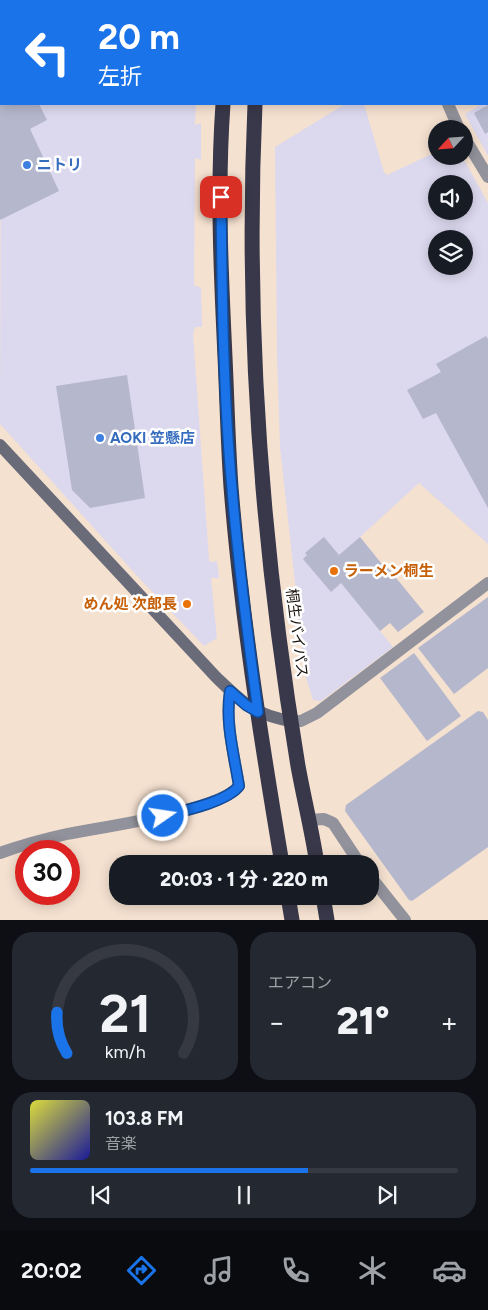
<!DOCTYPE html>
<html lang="ja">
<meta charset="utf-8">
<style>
body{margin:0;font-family:Figtree,"Noto Sans JP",sans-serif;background:#242831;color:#f1f3f6;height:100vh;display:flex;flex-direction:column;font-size:19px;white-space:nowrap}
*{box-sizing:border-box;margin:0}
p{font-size:16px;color:#9ea1a6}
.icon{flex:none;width:28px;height:28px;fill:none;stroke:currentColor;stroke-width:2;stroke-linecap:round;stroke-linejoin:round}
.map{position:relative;height:920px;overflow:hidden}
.panel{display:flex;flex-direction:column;gap:12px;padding:12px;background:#0d0f14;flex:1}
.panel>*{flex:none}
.guide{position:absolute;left:0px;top:0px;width:489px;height:105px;box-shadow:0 2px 12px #0003;background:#1a73e8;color:#fff;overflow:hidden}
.needle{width:32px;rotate:244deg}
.controls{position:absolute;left:428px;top:120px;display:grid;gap:10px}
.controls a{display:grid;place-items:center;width:45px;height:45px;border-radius:50%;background:#171b24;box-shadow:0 2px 12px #0003;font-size:25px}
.speed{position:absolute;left:15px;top:840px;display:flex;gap:10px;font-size:25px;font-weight:700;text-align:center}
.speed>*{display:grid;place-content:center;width:65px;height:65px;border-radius:50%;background:#171b24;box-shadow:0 2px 12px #0003;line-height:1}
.speed .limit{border:8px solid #d22;background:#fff;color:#111}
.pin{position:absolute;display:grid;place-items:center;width:42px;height:42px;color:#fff;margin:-21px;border-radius:10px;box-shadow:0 2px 8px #0006}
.me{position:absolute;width:55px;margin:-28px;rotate:77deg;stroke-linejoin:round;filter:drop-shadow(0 0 4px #0008)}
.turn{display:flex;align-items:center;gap:18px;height:105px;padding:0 15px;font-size:22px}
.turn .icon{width:65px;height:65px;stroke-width:2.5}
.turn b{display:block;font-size:35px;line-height:42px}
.big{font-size:38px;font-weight:800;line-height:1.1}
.panel .widget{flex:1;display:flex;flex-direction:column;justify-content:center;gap:8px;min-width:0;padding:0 18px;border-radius:20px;background:#242831}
.panel .dial{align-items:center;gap:0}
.dial svg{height:130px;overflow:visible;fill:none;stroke:#363941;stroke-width:7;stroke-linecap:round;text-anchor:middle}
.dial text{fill:#f1f3f6;stroke:none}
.song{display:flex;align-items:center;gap:15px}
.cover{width:60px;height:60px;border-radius:8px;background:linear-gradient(135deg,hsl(60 70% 55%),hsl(240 70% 35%))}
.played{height:5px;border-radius:2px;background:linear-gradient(90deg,#1a73e8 65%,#363941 65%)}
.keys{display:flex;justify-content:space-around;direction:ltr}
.heat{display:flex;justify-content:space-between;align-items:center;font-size:28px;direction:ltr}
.panel .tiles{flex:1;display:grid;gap:12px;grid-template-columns:1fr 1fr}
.widget:last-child{grid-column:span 2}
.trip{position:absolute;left:109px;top:855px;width:270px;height:50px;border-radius:20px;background:#171b24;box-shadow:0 2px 12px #0003;font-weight:800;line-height:50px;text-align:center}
.tabs{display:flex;height:80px;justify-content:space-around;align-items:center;background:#090b0e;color:#9ea1a6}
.tabs .icon{width:35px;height:35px}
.tabs .selected{color:#1a73e8}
.tabs b{font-size:22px;color:#f1f3f6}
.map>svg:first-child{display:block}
</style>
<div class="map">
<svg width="488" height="920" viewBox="0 0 488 920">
<rect width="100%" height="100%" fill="#f5e1d0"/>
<!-- commercial -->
<g fill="#dcd8ee" fill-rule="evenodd">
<polygon points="1,85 1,104 196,104 195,125 201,123 201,160 195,158 194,285 201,288 202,327 195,327 193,334 209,559 210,562 217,561 219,578 211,578 217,638 204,646 140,579 0,424"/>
<polygon points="488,100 488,156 465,114 482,104 488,104"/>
<path d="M345 104H364L384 172 387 175 436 152V156H462L488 203V544L419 483 360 537 375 555 341 583 393 647 321 701 313 700 305 674 280 447 277 354 275 147ZM436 184H464V211H436ZM436 239H464V266H436Z"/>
</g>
<!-- building -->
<g fill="#b5b7cd">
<polygon points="0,104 39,104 47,120 30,129 59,191 0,220"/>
<polygon points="488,105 488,132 485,134 474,113"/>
<polygon points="486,336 488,339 488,508 436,413 423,419 407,390 441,372 436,364"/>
<polygon points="127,375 145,498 90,508 72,490 56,386"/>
<polygon points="324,537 339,555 360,537 381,563 383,562 424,612 398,632 390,623 380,631 341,583 331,592 303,559 307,555 305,553"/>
<polygon points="488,597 488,668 454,694 418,648"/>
<polygon points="414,653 461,716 427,741 380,678"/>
<polygon points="478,711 483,712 488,720 488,847 412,901 409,900 345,811 346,805"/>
</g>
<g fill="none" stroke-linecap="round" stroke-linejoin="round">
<!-- street -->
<g stroke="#92929c" stroke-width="12">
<polyline points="408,0 409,1"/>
<polyline points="448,104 459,129"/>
<polyline points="464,137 488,177"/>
<polyline points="291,721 301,721 317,713 488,583"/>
<polyline points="309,820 324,819 333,823 360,864"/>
<path d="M0 853C22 845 44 839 67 834 102 827 220 811 239 786 234 754 225 723 230 691"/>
<polyline points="370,876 405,920"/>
</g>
<!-- secondary -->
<g stroke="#6a6b79" stroke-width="12">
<polyline points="138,1 141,0"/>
<polyline points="0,70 1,69"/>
<path d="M0 445 216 677C242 702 254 715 291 721"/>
</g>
<!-- highway -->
<g stroke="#38384a" stroke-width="15">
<polyline points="229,1 229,0"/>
<polyline points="260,1 260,0"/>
<path d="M223 104C217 188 221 273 225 357 227 400 228 444 231 487 241 613 261 739 282 864"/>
<path d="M255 104C245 323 262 549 298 766 304 799 312 831 317 864"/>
<polyline points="288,896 292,920"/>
<polyline points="323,896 327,920"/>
</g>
</g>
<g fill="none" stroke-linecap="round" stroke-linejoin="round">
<defs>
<path id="route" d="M163 816C183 811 227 802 239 786 234 754 225 723 230 691L246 705 258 712C248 638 238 564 232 489 223 392 222 294 221 197"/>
</defs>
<!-- route casing -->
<use href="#route" stroke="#114b97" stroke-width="12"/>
<!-- route -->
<use href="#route" stroke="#1a73e8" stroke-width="9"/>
</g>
<!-- markers -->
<g fill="#3f7fe0" stroke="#fff" stroke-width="2">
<circle cx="27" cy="165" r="5"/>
<circle cx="100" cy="438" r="5"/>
</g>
<g fill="#e8710a" stroke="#fff" stroke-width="2">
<circle cx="334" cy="571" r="5"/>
<circle cx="187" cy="604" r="5"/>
</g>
<g text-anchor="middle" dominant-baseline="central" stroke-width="5" stroke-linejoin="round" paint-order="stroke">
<!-- shop labels -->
<g font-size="15" font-weight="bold" fill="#366cbe" stroke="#fff" text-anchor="start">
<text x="37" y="165">ニトリ</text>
<text x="110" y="438">AOKI 笠懸店</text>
</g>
<!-- food labels -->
<g font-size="15" font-weight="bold" fill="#c56008" stroke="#fff" text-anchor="start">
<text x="344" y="571">ラーメン桐生</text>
<text x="177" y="604" text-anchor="end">めん処 次郎長</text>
</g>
<!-- street labels -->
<g font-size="15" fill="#18110b" stroke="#fff">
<text transform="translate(297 633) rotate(83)">桐生バイパス</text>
</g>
</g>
</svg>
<div class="controls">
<a><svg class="needle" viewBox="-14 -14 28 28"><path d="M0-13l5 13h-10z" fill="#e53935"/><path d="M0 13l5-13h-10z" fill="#9ea1a6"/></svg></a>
<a><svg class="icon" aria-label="sound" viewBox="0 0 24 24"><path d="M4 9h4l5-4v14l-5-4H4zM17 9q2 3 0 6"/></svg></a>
<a><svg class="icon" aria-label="layers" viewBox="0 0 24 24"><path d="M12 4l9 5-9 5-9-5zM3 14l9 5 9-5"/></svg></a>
</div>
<div class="speed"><div class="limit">30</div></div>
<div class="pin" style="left:221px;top:197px;background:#d93025"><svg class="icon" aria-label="arrive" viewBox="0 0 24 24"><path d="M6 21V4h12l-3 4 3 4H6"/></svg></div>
<svg class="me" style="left:163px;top:816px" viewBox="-20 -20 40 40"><circle r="17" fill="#1a73e8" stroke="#fff" stroke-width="3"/><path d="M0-11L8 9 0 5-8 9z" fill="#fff"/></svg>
<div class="trip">20:03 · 1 分 · 220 m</div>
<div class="guide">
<div class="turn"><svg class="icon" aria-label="left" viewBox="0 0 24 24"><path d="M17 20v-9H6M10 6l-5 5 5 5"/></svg><div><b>20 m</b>左折</div></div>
</div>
</div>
<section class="panel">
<div class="tiles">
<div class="widget dial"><svg viewBox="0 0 100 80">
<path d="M14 69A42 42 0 1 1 86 69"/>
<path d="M14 69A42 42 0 0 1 8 44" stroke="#1a73e8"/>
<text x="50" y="56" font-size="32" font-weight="700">21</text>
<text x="50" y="72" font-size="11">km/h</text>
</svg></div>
<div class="widget"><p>エアコン</p>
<div class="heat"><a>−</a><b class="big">21°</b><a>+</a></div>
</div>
<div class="widget">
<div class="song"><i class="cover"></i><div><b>103.8 FM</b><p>音楽</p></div></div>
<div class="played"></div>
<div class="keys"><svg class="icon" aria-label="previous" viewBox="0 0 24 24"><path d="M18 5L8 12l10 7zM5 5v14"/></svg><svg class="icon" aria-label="pause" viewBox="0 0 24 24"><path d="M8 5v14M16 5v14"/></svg><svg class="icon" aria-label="next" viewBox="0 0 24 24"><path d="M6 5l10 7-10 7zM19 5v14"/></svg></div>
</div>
</div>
</section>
<nav class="tabs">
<b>20:02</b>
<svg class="icon selected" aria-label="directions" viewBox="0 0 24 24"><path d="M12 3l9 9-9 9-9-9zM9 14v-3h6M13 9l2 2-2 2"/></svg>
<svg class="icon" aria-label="music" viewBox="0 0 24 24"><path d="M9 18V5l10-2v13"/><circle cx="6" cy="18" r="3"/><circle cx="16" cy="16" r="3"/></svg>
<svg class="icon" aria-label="phone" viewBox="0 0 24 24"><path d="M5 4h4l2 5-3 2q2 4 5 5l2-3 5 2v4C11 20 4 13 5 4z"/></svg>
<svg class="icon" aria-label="climate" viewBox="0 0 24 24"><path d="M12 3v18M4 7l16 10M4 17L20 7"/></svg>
<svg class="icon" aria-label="car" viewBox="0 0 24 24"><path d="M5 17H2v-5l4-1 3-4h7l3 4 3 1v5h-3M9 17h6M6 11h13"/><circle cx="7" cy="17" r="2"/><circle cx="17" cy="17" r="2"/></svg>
</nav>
